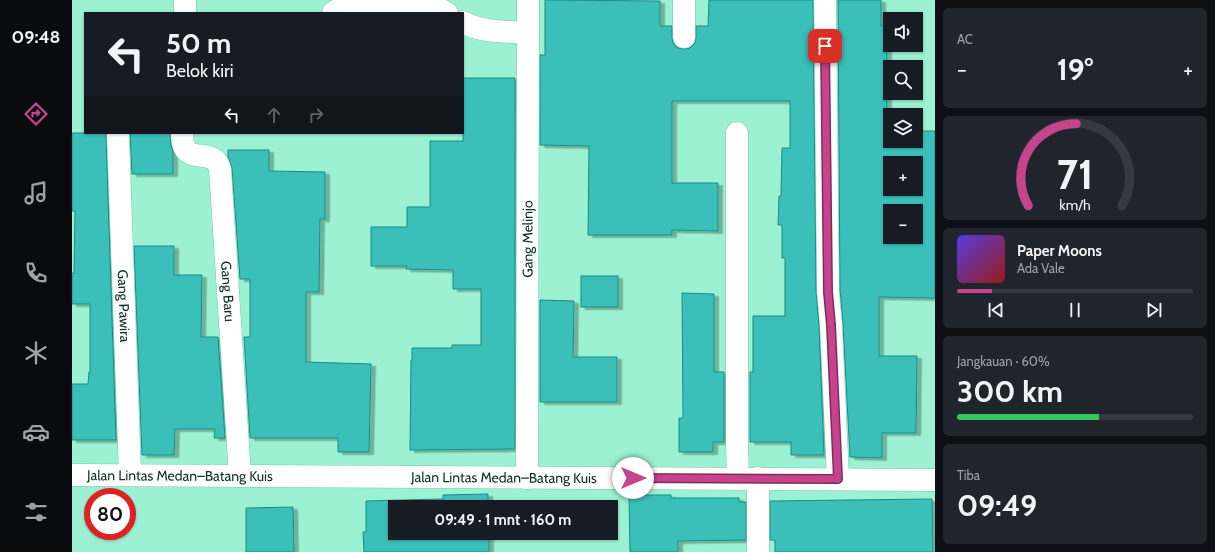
<!DOCTYPE html>
<html lang="id">
<meta charset="utf-8">
<style>
body{margin:0;font-family:Cabin,sans-serif;background:#20242c;color:#f1f3f6;height:100vh;display:flex;flex-direction:column;font-size:15px;white-space:nowrap}
*{box-sizing:border-box;margin:0}
p{font-size:13px;color:#9ea1a6}
.icon{flex:none;width:22px;height:22px;fill:none;stroke:currentColor;stroke-width:2;stroke-linecap:round;stroke-linejoin:round}
.map{position:relative;flex:1;overflow:hidden}
.drawer{display:flex;flex-direction:column;gap:8px;padding:8px;background:#0d0f14;width:280px}
.drawer>*{flex:none}
.hud{position:absolute;left:12px;top:12px;width:380px;height:122px;border-radius:0px;box-shadow:0 1px 3px #0004;background:#171b24;color:#f1f3f6;overflow:hidden}
.tools{position:absolute;left:811px;top:12px;display:grid;gap:8px}
.tools a{display:grid;place-items:center;width:40px;height:40px;border-radius:0px;background:#171b24;box-shadow:0 1px 3px #0004;font-size:20px}
.speed{position:absolute;left:12px;top:488px;display:flex;gap:8px;font-size:20px;font-weight:700;text-align:center}
.speed>*{display:grid;place-content:center;width:52px;height:52px;border-radius:50%;background:#171b24;box-shadow:0 1px 3px #0004;line-height:1}
.speed .limit{border:6px solid #d22;background:#fff;color:#111}
.pin{position:absolute;display:grid;place-items:center;width:34px;height:34px;color:#fff;margin:-17px;border-radius:8px;box-shadow:0 2px 6px #0006}
.me{position:absolute;width:44px;margin:-22px;rotate:90deg;stroke-linejoin:round;filter:drop-shadow(0 0 3px #0008)}
.turn{display:flex;align-items:center;gap:14px;height:84px;padding:0 16px;font-size:18px}
.turn .icon{width:52px;height:52px;stroke-width:2.5}
.turn b{display:block;font-size:28px;line-height:34px}
.lanes{display:flex;align-items:center;height:38px;padding:0 16px;background:#0003;justify-content:center;gap:20px;direction:ltr}
.lanes .off{opacity:.35}
.big{font-size:30px;font-weight:700;line-height:1.1}
.drawer .widget{flex:1;display:flex;flex-direction:column;justify-content:center;gap:6px;min-width:0;padding:0 14px;border-radius:6px;background:#20242c}
.drawer .dial{align-items:center;gap:0}
.dial svg{height:104px;overflow:visible;fill:none;stroke:#363941;stroke-width:7;stroke-linecap:round;text-anchor:middle}
.dial text{fill:#f1f3f6;stroke:none}
.song{display:flex;align-items:center;gap:12px}
.cover{width:48px;height:48px;border-radius:6px;background:linear-gradient(135deg,hsl(250 70% 55%),hsl(0 70% 35%))}
.played{height:4px;border-radius:2px;background:linear-gradient(90deg,#c5448c 15%,#363941 15%)}
.keys{display:flex;justify-content:space-around;direction:ltr}
.heat{display:flex;justify-content:space-between;align-items:center;font-size:22px;direction:ltr}
.charge{height:6px;border-radius:3px;background:linear-gradient(90deg,#34c759 60%,#363941 0)}
.trip{position:absolute;left:316px;top:500px;width:230px;height:40px;border-radius:0px;background:#171b24;box-shadow:0 1px 3px #0004;font-weight:700;line-height:40px;text-align:center}
main{display:flex;flex:1;min-height:0}
.tab-bar{display:flex;flex-direction:column;width:72px;justify-content:space-around;align-items:center;background:#090b0e;color:#9ea1a6}
.tab-bar .icon{width:28px;height:28px}
.tab-bar .on{color:#c5448c}
.tab-bar b{font-size:18px;color:#f1f3f6}
.map>svg:first-child{display:block}
</style>
<main>
<nav class="tab-bar">
<b>09:48</b>
<svg class="icon on" aria-label="directions" viewBox="0 0 24 24"><path d="M12 3l9 9-9 9-9-9zM9 14v-3h6M13 9l2 2-2 2"/></svg>
<svg class="icon" aria-label="music" viewBox="0 0 24 24"><path d="M9 18V5l10-2v13"/><circle cx="6" cy="18" r="3"/><circle cx="16" cy="16" r="3"/></svg>
<svg class="icon" aria-label="phone" viewBox="0 0 24 24"><path d="M5 4h4l2 5-3 2q2 4 5 5l2-3 5 2v4C11 20 4 13 5 4z"/></svg>
<svg class="icon" aria-label="climate" viewBox="0 0 24 24"><path d="M12 3v18M4 7l16 10M4 17L20 7"/></svg>
<svg class="icon" aria-label="car" viewBox="0 0 24 24"><path d="M5 17H2v-5l4-1 3-4h7l3 4 3 1v5h-3M9 17h6M6 11h13"/><circle cx="7" cy="17" r="2"/><circle cx="17" cy="17" r="2"/></svg>
<svg class="icon" aria-label="filters" viewBox="0 0 24 24"><path d="M4 7h16M4 17h16"/><circle cx="9" cy="7" r="2"/><circle cx="15" cy="17" r="2"/></svg>
</nav>
<div class="map">
<svg width="863" height="552" viewBox="0 0 863 552">
<defs>
<filter id="shadow"><feDropShadow dx="4.5" dy="2.5" stdDeviation="0" flood-color="#0004"/></filter>
</defs>
<rect width="100%" height="100%" fill="#9bf1d2"/>
<!-- building -->
<g fill="#3bc0b9" stroke="#198b85" fill-rule="evenodd" filter="url(#shadow)">
<polygon points="473,0 588,1 588,26 600,26 600,37 601,43 605,48 612,49 618,48 623,43 624,37 624,26 636,26 637,0 741,0 744,291 747,326 752,455 719,455 719,442 678,442 678,372 681,372 681,316 713,316 713,258 710,258 710,225 706,225 707,196 709,196 710,148 718,148 718,101 600,101 600,183 646,183 646,231 600,230 600,235 516,235 517,146 468,145 468,55 473,55"/>
<path d="M766 0H809V26H815V131H818V141H844V131H863V298L807 297V356H845L844 433H810V458L778 457 771 324 768 290ZM818 163H844V189H818ZM818 211H844V237H818Z"/>
<polygon points="391,78 443,78 443,449 338,450 339,360 340,360 340,348 380,348 380,345 409,345 409,289 381,289 381,270 334,269 335,266 299,266 299,227 335,227 335,207 358,207 358,141 391,141"/>
<polygon points="0,133 34,133 34,136 44,440 0,440 0,384 16,384 17,372 18,372 18,304 0,304 0,273 2,273 3,211 0,211"/>
<polygon points="58,133 98,133 99,146 101,151 101,174 60,174"/>
<polygon points="156,150 197,150 197,171 253,172 253,219 248,219 247,292 234,292 234,362 299,364 297,452 266,452 266,438 178,438 172,337 178,337 178,279 168,279 160,168 156,157"/>
<polygon points="62,246 102,246 102,275 130,275 129,337 146,337 153,438 142,438 143,429 103,429 102,455 70,455"/>
<rect x="509" y="276" width="37" height="31"/>
<polygon points="610,293 642,294 642,372 652,372 652,442 641,442 641,452 607,452 607,418 611,418"/>
<polygon points="468,300 502,301 501,357 545,357 545,402 468,402"/>
<polygon points="416,494 416,507 323,507 323,533 417,533 417,552 292,552 291,532 294,532 294,501 371,499 371,495"/>
<polygon points="557,495 599,495 599,498 667,498 667,502 674,502 674,540 606,541 606,552 558,552"/>
<polygon points="860,499 861,552 703,552 703,540 698,540 698,501"/>
<polygon points="221,507 222,552 174,552 174,508"/>
</g>
<g fill="none" stroke-linecap="round" stroke-linejoin="round">
<defs>
<g id="minor">
<polyline points="113,0 113,13"/>
<polyline points="612,0 612,37"/>
<polyline points="753,0 756,291 759,325 766,479"/>
<path d="M261 13C273 0 344 1 361 6 366 8 371 11 375 13"/>
<path d="M391 22C409 33 435 31 456 33"/>
<path id="s1" d="M110 133C110 171 141 143 148 169L168 476"/>
<polyline points="665,133 665,445 666,478"/>
<path id="s2" d="M46 136 58 475"/>
<path id="s3" d="M455 478 456 0"/>
<polyline points="686,552 686,478"/>
</g>
<g id="highway">
<path id="s4" d="M0 475 863 480"/>
</g>
</defs>
<!-- minor casing -->
<use href="#minor" stroke="#74c9ac" stroke-width="23"/>
<!-- highway casing -->
<use href="#highway" stroke="#74c9ac" stroke-width="23"/>
<!-- minor -->
<use href="#minor" stroke="#fff" stroke-width="22"/>
<!-- highway -->
<use href="#highway" stroke="#fff" stroke-width="22"/>
</g>
<g fill="none" stroke-linecap="round" stroke-linejoin="round">
<defs>
<polyline id="route" points="561,478 766,479 759,325 756,292 753,46"/>
</defs>
<!-- route casing -->
<use href="#route" stroke="#802c5b" stroke-width="10"/>
<!-- route -->
<use href="#route" stroke="#c5448c" stroke-width="7"/>
</g>
<g text-anchor="middle" dominant-baseline="central" stroke-width="3" stroke-linejoin="round" paint-order="stroke">
<!-- street labels -->
<g font-size="14" fill="#0d3227" stroke="#fdfdfd">
<text stroke="none"><textPath href="#s3" startOffset="239">Gang Melinjo</textPath></text>
<text stroke="none"><textPath href="#s1" startOffset="182">Gang Baru</textPath></text>
<text stroke="none"><textPath href="#s2" startOffset="170">Gang Pawira</textPath></text>
<text stroke="none"><textPath href="#s4" startOffset="108">Jalan Lintas Medan–Batang Kuis</textPath></text>
<text stroke="none"><textPath href="#s4" startOffset="432">Jalan Lintas Medan–Batang Kuis</textPath></text>
</g>
</g>
</svg>
<div class="tools">
<a><svg class="icon" aria-label="sound" viewBox="0 0 24 24"><path d="M4 9h4l5-4v14l-5-4H4zM17 9q2 3 0 6"/></svg></a>
<a><svg class="icon" aria-label="search" viewBox="0 0 24 24"><circle cx="10" cy="10" r="6"/><path d="M15 15l6 6"/></svg></a>
<a><svg class="icon" aria-label="layers" viewBox="0 0 24 24"><path d="M12 4l9 5-9 5-9-5zM3 14l9 5 9-5"/></svg></a>
<a>+</a>
<a>−</a>
</div>
<div class="speed"><div class="limit">80</div></div>
<div class="pin" style="left:753px;top:46px;background:#d93025"><svg class="icon" aria-label="arrive" viewBox="0 0 24 24"><path d="M6 21V4h12l-3 4 3 4H6"/></svg></div>
<svg class="me" style="left:561px;top:478px" viewBox="-20 -20 40 40"><circle r="19" fill="#fff"/><path d="M0-13L10 11 0 6-10 11z" fill="#c5448c"/></svg>
<div class="trip">09:49 · 1 mnt · 160 m</div>
<div class="hud">
<div class="turn"><svg class="icon" aria-label="left" viewBox="0 0 24 24"><path d="M17 20v-9H6M10 6l-5 5 5 5"/></svg><div><b>50 m</b>Belok kiri</div></div>
<div class="lanes"><svg class="icon" aria-label="left" viewBox="0 0 24 24"><path d="M17 20v-9H6M10 6l-5 5 5 5"/></svg><svg class="icon off" aria-label="ahead" viewBox="0 0 24 24"><path d="M12 20V5M6 11l6-6 6 6"/></svg><svg class="icon off" aria-label="right" viewBox="0 0 24 24"><path d="M7 20v-9h11M14 6l5 5-5 5"/></svg></div>
</div>
</div>
<section class="drawer">
<div class="widget"><p>AC</p>
<div class="heat"><a>−</a><b class="big">19°</b><a>+</a></div>
</div>
<div class="widget dial"><svg viewBox="0 0 100 80">
<path d="M14 69A42 42 0 1 1 86 69"/>
<path d="M14 69A42 42 0 0 1 51 6" stroke="#c5448c"/>
<text x="50" y="56" font-size="32" font-weight="700">71</text>
<text x="50" y="72" font-size="11">km/h</text>
</svg></div>
<div class="widget">
<div class="song"><i class="cover"></i><div><b>Paper Moons</b><p>Ada Vale</p></div></div>
<div class="played"></div>
<div class="keys"><svg class="icon" aria-label="previous" viewBox="0 0 24 24"><path d="M18 5L8 12l10 7zM5 5v14"/></svg><svg class="icon" aria-label="pause" viewBox="0 0 24 24"><path d="M8 5v14M16 5v14"/></svg><svg class="icon" aria-label="next" viewBox="0 0 24 24"><path d="M6 5l10 7-10 7zM19 5v14"/></svg></div>
</div>
<div class="widget"><p>Jangkauan · 60%</p><b class="big">300 km</b><div class="charge"></div></div>
<div class="widget"><p>Tiba</p><b class="big">09:49</b></div>
</section>
</main>
